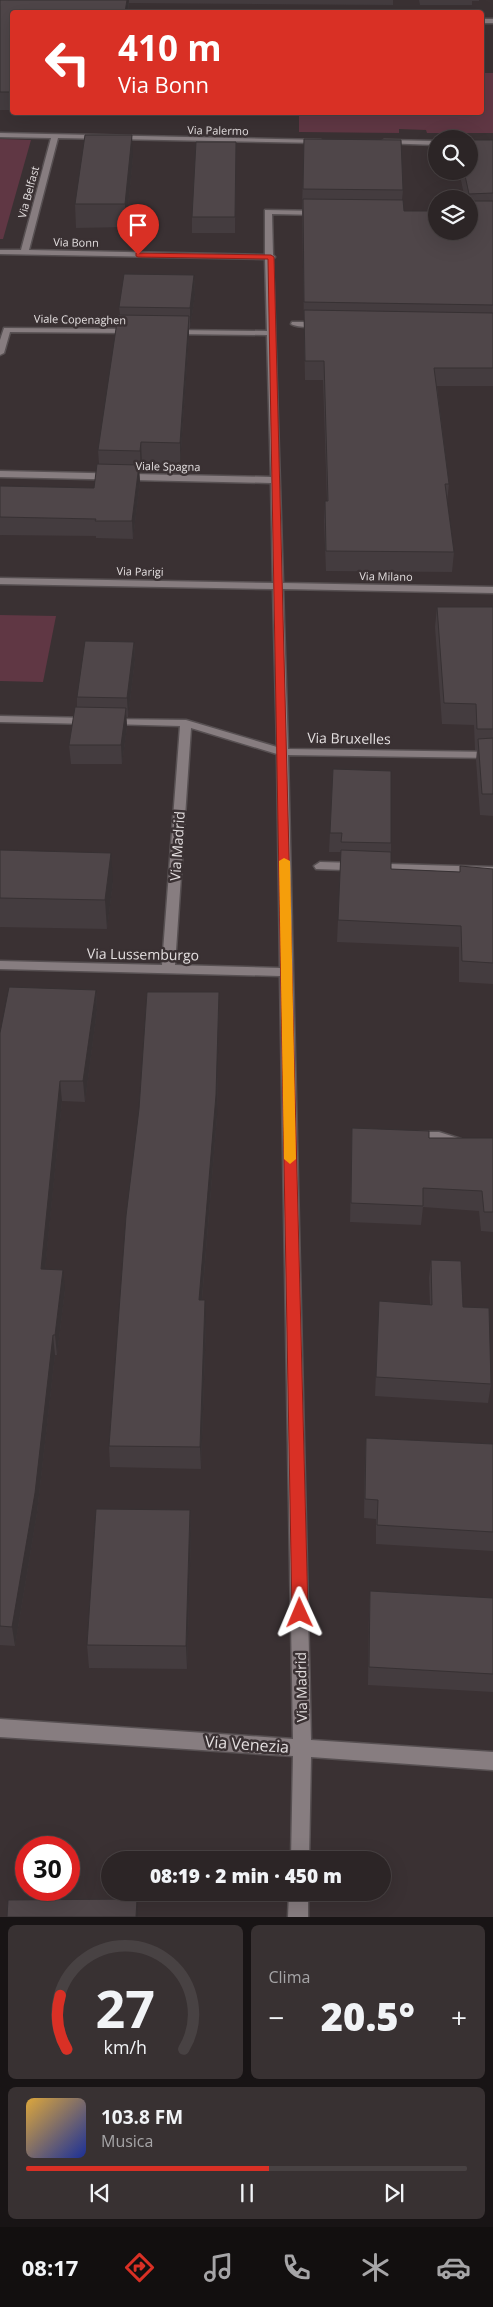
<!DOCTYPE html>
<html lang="it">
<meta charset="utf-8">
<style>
body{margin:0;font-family:"Open Sans",sans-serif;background:#383132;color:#f1f3f6;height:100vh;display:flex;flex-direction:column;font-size:19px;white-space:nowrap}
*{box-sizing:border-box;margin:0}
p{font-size:16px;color:#a6a5a7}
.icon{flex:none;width:28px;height:28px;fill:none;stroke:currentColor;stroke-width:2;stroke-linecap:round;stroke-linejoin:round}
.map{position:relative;height:1917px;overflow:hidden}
.details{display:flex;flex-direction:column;gap:8px;padding:8px;background:#181415;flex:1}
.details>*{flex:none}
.top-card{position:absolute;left:10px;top:10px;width:474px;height:105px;border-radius:5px;box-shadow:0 5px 20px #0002,0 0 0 1px #484243;background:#d93025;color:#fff;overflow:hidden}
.controls{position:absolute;left:428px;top:130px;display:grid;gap:10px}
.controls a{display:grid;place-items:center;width:50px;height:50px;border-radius:50%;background:#2c2526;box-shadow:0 5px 20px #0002,0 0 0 1px #484243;font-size:25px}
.speed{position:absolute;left:15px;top:1836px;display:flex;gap:10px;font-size:25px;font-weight:700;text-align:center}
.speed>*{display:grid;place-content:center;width:65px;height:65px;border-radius:50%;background:#2c2526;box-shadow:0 5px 20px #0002,0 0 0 1px #484243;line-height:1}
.speed .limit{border:8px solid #d22;background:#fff;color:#111}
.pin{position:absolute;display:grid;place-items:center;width:42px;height:42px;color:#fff;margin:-51px -21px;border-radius:50% 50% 50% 0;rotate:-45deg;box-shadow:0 0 5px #0007}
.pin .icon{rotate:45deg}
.me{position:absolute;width:55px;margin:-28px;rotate:359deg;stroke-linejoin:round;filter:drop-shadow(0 0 4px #0008)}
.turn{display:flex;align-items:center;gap:18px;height:105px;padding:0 25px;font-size:22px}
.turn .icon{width:65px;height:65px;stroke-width:2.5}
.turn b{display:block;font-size:35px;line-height:42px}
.big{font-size:38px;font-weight:800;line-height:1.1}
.details .card{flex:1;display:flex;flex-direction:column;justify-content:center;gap:8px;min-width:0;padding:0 18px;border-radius:8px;background:#383132}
.details .dial{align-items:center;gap:0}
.dial svg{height:130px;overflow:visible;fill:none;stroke:#484243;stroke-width:7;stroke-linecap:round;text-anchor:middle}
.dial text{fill:#f1f3f6;stroke:none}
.song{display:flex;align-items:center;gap:15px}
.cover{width:60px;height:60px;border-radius:8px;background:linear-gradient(135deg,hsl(40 70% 55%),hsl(230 70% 35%))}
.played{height:5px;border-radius:2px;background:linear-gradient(90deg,#d93025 55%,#484243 55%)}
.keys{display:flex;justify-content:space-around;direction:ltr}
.heat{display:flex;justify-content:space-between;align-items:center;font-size:28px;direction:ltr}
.details .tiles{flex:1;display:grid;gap:8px;grid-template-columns:1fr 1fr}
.card:last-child{grid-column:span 2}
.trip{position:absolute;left:101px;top:1851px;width:290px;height:50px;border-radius:25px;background:#2c2526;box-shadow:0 5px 20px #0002,0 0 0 1px #484243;font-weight:800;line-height:50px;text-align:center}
.tabs{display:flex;height:80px;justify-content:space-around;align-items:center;background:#120f0f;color:#a6a5a7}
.tabs .icon{width:35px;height:35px}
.tabs .selected{color:#d93025}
.tabs b{font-size:22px;color:#f1f3f6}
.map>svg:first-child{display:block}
</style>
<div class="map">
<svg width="493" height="1917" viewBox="0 0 493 1917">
<rect width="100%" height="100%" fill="#3a3133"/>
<!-- green -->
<g fill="#603744">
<polygon points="481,73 493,73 493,133 427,133 426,130 399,129 399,133 299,132 299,113 481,112"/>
<polygon points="0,139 31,140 3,239 0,239"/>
<polygon points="0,615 56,616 43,682 0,681"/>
</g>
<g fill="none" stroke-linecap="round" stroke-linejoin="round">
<defs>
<g id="street">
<rect x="481" y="19" width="12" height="4"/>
<path d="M0 133 321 140V142L319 143 58 138 29 250 265 255V210L322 211V215H319L272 214 273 255 275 257 273 259 283 583 493 587V593L283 589 288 749 493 752V758L288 755 311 1740 493 1752V1770L311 1757 309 1860H291L293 1756 0 1737V1719L293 1739 280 976 0 969V961L162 965 180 726 110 724 105 721 106 719 186 720 277 747 273 589 0 584V578L273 583 271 483 0 477V471L271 477 267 335 172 334 168 332 172 330 267 331 265 259 0 254V250H21L51 138 0 137ZM191 728 277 754 280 968 175 965Z"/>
<polygon points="384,140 436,141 436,145 382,143 382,141"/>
<path d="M292 322H321L325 324C318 328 298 328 291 324Z"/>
<polygon points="4,328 132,329 136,331 132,333 10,332 4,353 0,355 0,340"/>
<polygon points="0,716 90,718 95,721 90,724 0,722"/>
<polygon points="320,862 493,867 493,875 316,869 314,866"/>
<polygon points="412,1132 439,1132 461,1139 463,1143 461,1147 456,1148 438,1142 407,1141 405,1137 407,1133"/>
<polygon points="289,1892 308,1892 308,1917 288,1917"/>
</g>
</defs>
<!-- street casing -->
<use href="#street" stroke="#575052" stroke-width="3"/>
<!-- street -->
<use href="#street" fill="#877d80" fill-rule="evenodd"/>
</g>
<!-- wall -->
<g fill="#443c3f">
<polygon points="0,0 393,0 393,5 129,3 128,12 12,12 12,110 0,110"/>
<polygon points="419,0 479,0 479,1 472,1 472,5 420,5"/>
<polygon points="304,139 403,190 402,200 404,211 470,212 470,211 469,211 469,199 465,199 459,171 469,171 493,140 493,386 437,386 449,484 447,502 454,552 452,572 326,571 324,521 325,501 327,501 323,380 305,380 304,328 302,208"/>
<polygon points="236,142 235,233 192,233 192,217"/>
<polygon points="133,157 126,227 76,228 75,204"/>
<polygon points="194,275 195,295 190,328 189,328 189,336 180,464 142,464 141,472 139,472 140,482 133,539 96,538 96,536 0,535 0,486 94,488 99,464 98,450 120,315 119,307"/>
<polygon points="437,607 493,607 493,816 480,815 476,760 477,750 475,750 474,725 442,724 435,627"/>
<polygon points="134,642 135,660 128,717 126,717 127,727 122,764 71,764 69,745 77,707 77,697"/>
<polygon points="333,769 391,843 391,869 460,872 493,869 493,984 459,982 459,947 337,942 341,852 329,852"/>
<polygon points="0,850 113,882 107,929 0,927"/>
<polygon points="96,990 97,1010 85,1102 62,1101 45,1269 65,1290 57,1355 55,1355 37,1513 15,1646 0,1645 0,1033"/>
<polygon points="219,992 217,1117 202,1300 206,1322 201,1469 110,1467 109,1446"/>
<polygon points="352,1128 429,1138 493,1138 493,1232 481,1231 479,1211 423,1207 421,1225 350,1222"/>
<polygon points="431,1260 463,1307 491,1384 488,1403 375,1396 379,1301 430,1305 429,1278"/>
<polygon points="366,1438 493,1444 493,1551 376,1544 376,1519 364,1518 365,1457"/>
<polygon points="190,1510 191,1534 187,1669 89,1668 87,1645"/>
<polygon points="370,1591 493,1598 493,1692 368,1685 369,1610"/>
</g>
<!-- shaded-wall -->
<g fill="#373133">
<polygon points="127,0 129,0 128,12 125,12"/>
<polygon points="132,135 133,157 126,227 125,204"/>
<polygon points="194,275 195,295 190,328 190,308"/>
<polygon points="189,316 189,336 180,464 180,443"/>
<polygon points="141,442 142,464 141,472 140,451"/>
<polygon points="139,465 140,482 133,539 132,521"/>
<polygon points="134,642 135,660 128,717 127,698"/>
<polygon points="126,708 127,727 122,764 121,745"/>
<polygon points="111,853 113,882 107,929 105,900"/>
<polygon points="96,990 97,1010 85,1102 83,1081"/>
<polygon points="219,992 217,1117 200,1322 199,1300"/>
<polygon points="60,1081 62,1101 43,1290 41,1269"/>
<polygon points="63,1270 65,1290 57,1355 55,1335"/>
<polygon points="205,1300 206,1322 201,1469 200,1447"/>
<polygon points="53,1335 55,1355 37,1513 15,1646 12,1627"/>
<polygon points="190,1510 191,1534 187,1669 186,1646"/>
<polygon points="137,1899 138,1917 136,1917"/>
</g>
<!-- building -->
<g fill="#4f4649" stroke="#373133">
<polygon points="0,0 127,0 125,12 12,12 12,92 0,92"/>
<polygon points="85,135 132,135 125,204 75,204"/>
<polygon points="304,139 401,140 403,190 303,189"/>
<polygon points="469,140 493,140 493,193 469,194 464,171 469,171"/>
<polygon points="196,142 236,142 235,217 192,217"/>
<polygon points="303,199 403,200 404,211 436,211 436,231 469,231 469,212 473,212 471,201 493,201 493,305 304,302"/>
<polygon points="124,274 194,275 190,308 119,307"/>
<polygon points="304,310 493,313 493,368 434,368 449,484 445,484 454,552 326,551 325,501 328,501 324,361 305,361"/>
<polygon points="118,315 189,316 180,443 141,442 140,451 98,450"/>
<polygon points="97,464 139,465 132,521 95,521 96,519 0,517 0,486 94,488"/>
<polygon points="437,607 493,607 493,729 477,729 476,704 444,703"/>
<polygon points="85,641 134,642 127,698 77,697"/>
<polygon points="75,707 126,708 121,745 69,745"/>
<polygon points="493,738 493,794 482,794 478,739"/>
<polygon points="333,769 391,771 391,843 341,842 342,833 330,833"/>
<polygon points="0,850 111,853 105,900 0,898"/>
<polygon points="341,850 391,852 391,869 460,872 460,866 493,869 493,963 462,961 461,926 338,920"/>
<polygon points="9,987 96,990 83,1081 60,1081 41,1269 63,1270 55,1335 53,1335 35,1493 12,1627 0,1626 0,1033"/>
<polygon points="147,992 219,992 216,1095 199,1300 205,1300 200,1447 109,1446 126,1216 139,1109"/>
<polygon points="352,1128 429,1131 429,1138 493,1138 493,1212 484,1212 482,1191 423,1188 423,1206 351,1203"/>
<polygon points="431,1260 461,1261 463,1307 489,1308 491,1384 376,1377 379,1301 432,1305"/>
<polygon points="366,1438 493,1444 493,1532 377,1525 378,1500 365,1499"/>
<polygon points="96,1509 190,1510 186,1646 87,1645"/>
<polygon points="370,1591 493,1598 493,1674 369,1667"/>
<polygon points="137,1899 136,1917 7,1917 8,1900"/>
</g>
<!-- route -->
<polygon fill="#d93025" stroke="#8d1f18" points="136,253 271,255 274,257 308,1613 305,1618 300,1620 294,1618 292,1613 268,259 138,257 136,256"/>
<!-- slow -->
<polygon fill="#f59e0b" points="284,858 290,861 296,1159 290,1164 284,1159 279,861"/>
<g text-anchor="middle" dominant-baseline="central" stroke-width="5" stroke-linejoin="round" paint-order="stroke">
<!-- far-street labels -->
<g font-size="11" fill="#e3dedf" stroke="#3a3133">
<text transform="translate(218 130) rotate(1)">Via Palermo</text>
<text transform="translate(28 192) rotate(-75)">Via Belfast</text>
<text transform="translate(76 242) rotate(1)">Via Bonn</text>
<text transform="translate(80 319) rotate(1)">Viale Copenaghen</text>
<text transform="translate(168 466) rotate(1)">Viale Spagna</text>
<text transform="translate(140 571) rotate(1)">Via Parigi</text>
<text transform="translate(386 576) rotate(1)">Via Milano</text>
</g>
<!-- street labels -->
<g font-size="14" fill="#e3dedf" stroke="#3a3133">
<text transform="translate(349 738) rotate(1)">Via Bruxelles</text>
<text transform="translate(177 846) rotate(-86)">Via Madrid</text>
<text transform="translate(143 954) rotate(1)">Via Lussemburgo</text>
<text transform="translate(301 1687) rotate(-91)">Via Madrid</text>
</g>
<!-- near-street labels -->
<g font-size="16" fill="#e3dedf" stroke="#3a3133">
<text transform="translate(247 1744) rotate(4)">Via Venezia</text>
</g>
</g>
</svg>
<div class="controls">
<a><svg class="icon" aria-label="search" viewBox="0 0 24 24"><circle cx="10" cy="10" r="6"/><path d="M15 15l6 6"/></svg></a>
<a><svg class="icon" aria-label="layers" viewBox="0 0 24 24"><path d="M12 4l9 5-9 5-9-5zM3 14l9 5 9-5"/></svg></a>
</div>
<div class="speed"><div class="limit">30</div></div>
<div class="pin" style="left:138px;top:255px;background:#d93025"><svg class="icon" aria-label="arrive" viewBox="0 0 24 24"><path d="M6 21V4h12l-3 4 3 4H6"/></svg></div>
<svg class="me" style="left:300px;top:1613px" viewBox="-20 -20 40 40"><path d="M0-17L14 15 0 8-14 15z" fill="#d93025" stroke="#fff" stroke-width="4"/></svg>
<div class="trip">08:19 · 2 min · 450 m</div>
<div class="top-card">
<div class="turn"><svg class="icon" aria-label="left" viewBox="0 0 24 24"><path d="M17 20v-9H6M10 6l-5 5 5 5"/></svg><div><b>410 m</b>Via Bonn</div></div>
</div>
</div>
<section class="details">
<div class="tiles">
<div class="card dial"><svg viewBox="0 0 100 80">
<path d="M14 69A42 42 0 1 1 86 69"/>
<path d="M14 69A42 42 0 0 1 10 36" stroke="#d93025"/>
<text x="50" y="56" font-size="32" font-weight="700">27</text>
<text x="50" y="72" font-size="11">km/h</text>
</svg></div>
<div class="card"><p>Clima</p>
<div class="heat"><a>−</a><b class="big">20.5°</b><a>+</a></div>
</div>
<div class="card">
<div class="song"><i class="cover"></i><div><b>103.8 FM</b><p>Musica</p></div></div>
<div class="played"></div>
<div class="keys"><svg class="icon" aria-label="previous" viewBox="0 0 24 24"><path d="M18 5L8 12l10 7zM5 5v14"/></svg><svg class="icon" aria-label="pause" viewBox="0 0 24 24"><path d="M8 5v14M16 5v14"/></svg><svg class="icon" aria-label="next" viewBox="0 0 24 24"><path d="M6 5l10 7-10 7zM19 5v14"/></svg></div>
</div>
</div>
</section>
<nav class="tabs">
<b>08:17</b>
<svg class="icon selected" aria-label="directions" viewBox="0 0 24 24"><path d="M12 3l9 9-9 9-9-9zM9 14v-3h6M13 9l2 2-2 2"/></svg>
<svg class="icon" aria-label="music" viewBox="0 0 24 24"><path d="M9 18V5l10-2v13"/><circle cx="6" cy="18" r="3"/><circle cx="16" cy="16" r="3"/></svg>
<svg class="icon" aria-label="phone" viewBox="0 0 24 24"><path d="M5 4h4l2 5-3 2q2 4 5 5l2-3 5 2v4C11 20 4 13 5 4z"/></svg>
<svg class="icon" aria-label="climate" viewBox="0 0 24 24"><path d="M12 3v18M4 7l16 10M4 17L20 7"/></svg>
<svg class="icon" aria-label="car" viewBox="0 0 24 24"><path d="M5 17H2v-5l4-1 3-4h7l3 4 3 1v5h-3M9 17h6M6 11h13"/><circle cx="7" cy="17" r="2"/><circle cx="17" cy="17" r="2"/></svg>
</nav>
